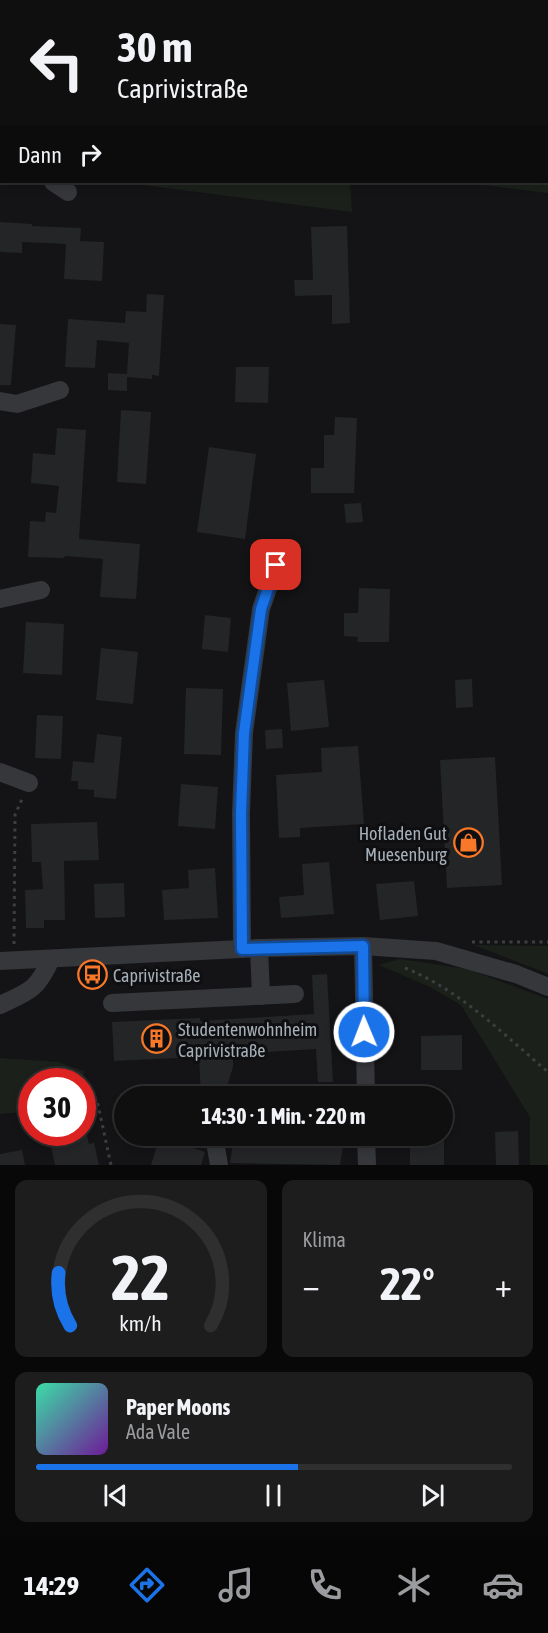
<!DOCTYPE html>
<html lang="de">
<meta charset="utf-8">
<style>
body{margin:0;font-family:"Asap Condensed",sans-serif;background:#1d1d1e;color:#f1f3f6;height:100vh;display:flex;flex-direction:column;font-size:22px;white-space:nowrap}
*{box-sizing:border-box;margin:0}
p{font-size:20px;color:#9b9c9f}
.icon{flex:none;width:33px;height:33px;fill:none;stroke:currentColor;stroke-width:2;stroke-linecap:round;stroke-linejoin:round}
.map{position:relative;height:1165px;overflow:hidden}
.side{display:flex;flex-direction:column;gap:15px;padding:15px;background:#080809;flex:1}
.side>*{flex:none}
.hud{position:absolute;left:0px;top:0px;width:549px;height:183px;box-shadow:0 3px 9px #0003,0 0 0 2px #2f2f30;background:#0f0f10;color:#f1f3f6;overflow:hidden}
.speed{position:absolute;left:18px;top:1068px;display:flex;gap:12px;font-size:30px;font-weight:700;text-align:center}
.speed>*{display:grid;place-content:center;width:78px;height:78px;border-radius:50%;background:#0f0f10;box-shadow:0 3px 9px #0003,0 0 0 2px #2f2f30;line-height:1}
.speed .limit{border:9px solid #d22;background:#fff;color:#111}
.pin{position:absolute;display:grid;place-items:center;width:51px;height:51px;color:#fff;margin:-26px;border-radius:12px;box-shadow:0 3px 9px #0006}
.me{position:absolute;width:66px;margin:-33px;rotate:359deg;stroke-linejoin:round;filter:drop-shadow(0 0 4px #0008)}
.turn{display:flex;align-items:center;gap:21px;height:126px;padding:0 18px;font-size:27px}
.turn .icon{width:78px;height:78px;stroke-width:2.5}
.turn b{display:block;font-size:42px;line-height:51px}
.then{display:flex;align-items:center;height:57px;padding:0 18px;background:#0003;gap:12px;font-size:22px}
.big{font-size:45px;font-weight:700;line-height:1.1}
.side .tile{flex:1;display:flex;flex-direction:column;justify-content:center;gap:9px;min-width:0;padding:0 21px;border-radius:12px;background:#1d1d1e}
.side .dial{align-items:center;gap:0}
.dial svg{height:156px;overflow:visible;fill:none;stroke:#2f2f30;stroke-width:7;stroke-linecap:round;text-anchor:middle}
.dial text{fill:#f1f3f6;stroke:none}
.song{display:flex;align-items:center;gap:18px}
.cover{width:72px;height:72px;border-radius:9px;background:linear-gradient(135deg,hsl(160 70% 55%),hsl(280 70% 35%))}
.played{height:6px;border-radius:3px;background:linear-gradient(90deg,#1a73e8 55%,#2f2f30 55%)}
.keys{display:flex;justify-content:space-around;direction:ltr}
.heat{display:flex;justify-content:space-between;align-items:center;font-size:33px;direction:ltr}
.side .tiles{flex:1;display:grid;gap:15px;grid-template-columns:1fr 1fr}
.tile:last-child{grid-column:span 2}
.trip{position:absolute;left:114px;top:1086px;width:339px;height:60px;border-radius:30px;background:#0f0f10;box-shadow:0 3px 9px #0003,0 0 0 2px #2f2f30;font-weight:700;line-height:60px;text-align:center}
.tabs{display:flex;height:96px;justify-content:space-around;align-items:center;background:#060606;color:#9b9c9f}
.tabs .icon{width:42px;height:42px}
.tabs .current{color:#1a73e8}
.tabs b{font-size:27px;color:#f1f3f6}
.map>svg:first-child{display:block}
</style>
<div class="map">
<svg width="548" height="1165" viewBox="0 0 548 1165">
<rect width="100%" height="100%" fill="#141416"/>
<!-- green -->
<g fill="#1b211a">
<polygon points="0,55 2,56 1,151 0,151"/>
<polygon points="548,166 548,193 461,182 548,182"/>
<polygon points="117,182 350,182 352,212 120,182"/>
<polygon points="474,945 548,946 548,974 546,973"/>
<polygon points="400,959 467,969 548,999 548,1165 530,1165 530,1117 461,1005 430,987 379,965"/>
<polygon points="0,1058 58,1062 84,1071 83,1087 82,1082 32,1082 31,1111 0,1114"/>
</g>
<!-- building -->
<g fill="#242527">
<polygon points="0,222 32,224 32,226 81,228 80,241 104,242 102,281 64,279 66,244 22,242 22,253 0,252"/>
<polygon points="347,226 350,323 332,324 332,295 295,296 294,280 313,280 311,227"/>
<polygon points="147,294 164,295 159,376 152,375 152,379 127,377 127,391 108,390 108,373 127,374 129,343 97,340 95,368 65,367 68,319 125,323 126,311 146,312"/>
<polygon points="0,324 16,325 11,385 0,385"/>
<polygon points="236,367 269,367 268,403 235,402"/>
<polygon points="121,410 151,412 146,484 117,482"/>
<polygon points="335,417 357,418 354,493 311,493 311,468 324,468 324,435 334,435"/>
<polygon points="57,428 86,430 79,539 140,544 136,599 100,597 103,559 65,556 64,558 28,557 30,521 45,522 46,512 56,513 59,486 31,483 33,453 55,455"/>
<polygon points="209,447 256,454 245,539 197,532"/>
<polygon points="361,503 363,522 346,523 344,504"/>
<polygon points="359,588 390,589 389,642 357,642 358,637 344,636 344,613 358,613"/>
<polygon points="205,615 231,618 228,652 202,649"/>
<polygon points="26,622 64,624 62,675 23,673"/>
<polygon points="101,648 138,652 133,704 96,700"/>
<polygon points="472,679 473,707 456,708 455,680"/>
<polygon points="324,680 329,727 291,731 287,683"/>
<polygon points="186,688 223,689 221,755 184,754"/>
<polygon points="37,715 63,716 61,759 35,758"/>
<polygon points="282,729 283,748 266,749 265,730"/>
<polygon points="97,734 122,737 116,799 94,797 94,790 78,789 78,781 71,781 73,761 94,763"/>
<polygon points="358,746 364,824 300,828 300,837 279,838 276,775 322,772 321,748"/>
<polygon points="495,757 502,885 447,888 440,760"/>
<polygon points="181,784 218,787 215,829 178,826"/>
<polygon points="97,822 99,860 64,861 65,920 44,920 44,928 26,928 25,890 43,889 41,862 32,862 31,824"/>
<polygon points="329,862 334,914 281,918 279,897 304,895 302,864"/>
<polygon points="215,868 218,918 164,920 162,890 189,888 188,870"/>
<polygon points="414,881 418,916 380,920 376,884"/>
<polygon points="124,883 125,917 95,918 94,884"/>
<polygon points="327,974 333,1082 318,1082 316,1049 233,1054 233,1067 224,1096 201,1096 199,1057 114,1061 112,1022 200,1018 200,1021 314,1014 312,975"/>
<polygon points="462,1035 462,1070 421,1070 421,1036"/>
<polygon points="518,1131 519,1165 496,1165 495,1132"/>
<polygon points="48,1132 86,1132 89,1144 94,1143 99,1165 55,1165"/>
<polygon points="160,1136 187,1136 184,1145 205,1152 201,1165 151,1165"/>
<polygon points="234,1136 259,1136 285,1139 285,1136 308,1136 344,1141 340,1165 230,1163"/>
<rect x="410" y="1136" width="34" height="29"/>
<polygon points="22,1150 25,1165 0,1165 0,1154"/>
</g>
<g fill="none" stroke-linecap="round" stroke-linejoin="round">
<!-- path -->
<g stroke="#3b3f42" stroke-width="3" stroke-dasharray="3 4.5" stroke-linecap="butt">
<polyline points="468,0 468,2"/>
<polyline points="472,942 548,942"/>
<polyline points="14,944 15,815 22,799"/>
<path d="M405 968C460 990 503 1034 548 1072"/>
<polyline points="82,1088 97,1100 111,1165"/>
</g>
<!-- minor -->
<g stroke="#35373b" stroke-width="18">
<polyline points="79,2 80,0"/>
<polyline points="283,2 283,0"/>
<polyline points="0,44 2,44"/>
<polyline points="0,163 2,164"/>
<polyline points="53,182 68,192"/>
<polyline points="0,401 17,404 60,390"/>
<polyline points="0,599 41,590"/>
<polyline points="0,772 29,783"/>
<polyline points="363,946 366,1096"/>
<polyline points="259,948 261,996"/>
<polyline points="242,949 241,813 244,733 261,609 276,565"/>
<polyline points="0,961 259,948 363,946 436,951 516,974 548,987"/>
<polyline points="112,1003 295,994"/>
<path d="M0 1005C30 991 37 990 51 959"/>
<polyline points="214,1136 219,1165"/>
<polyline points="366,1136 367,1165"/>
</g>
</g>
<g fill="none" stroke-linecap="round" stroke-linejoin="round">
<defs>
<polyline id="route" points="276,565 261,609 244,733 241,813 242,949 363,946 364,1032"/>
</defs>
<!-- route casing -->
<use href="#route" stroke="#114b97" stroke-width="15"/>
<!-- route -->
<use href="#route" stroke="#1a73e8" stroke-width="10"/>
</g>
<!-- icons -->
<defs>
<symbol id="shop-ring" viewBox="-11 -11 22 22"><circle r="9.5" fill="#0f0f11" stroke="#f87829" stroke-width="1.5"/><path d="M-5-2.5h2.3a2.7 3.5 0 0 1 5.4 0H5L5.5 6h-11ZM-1.5-2.5h3a1.5 2.3 0 0 0-3 0Z" fill="#f87829"/></symbol>
<symbol id="bus-ring" viewBox="-11 -11 22 22"><circle r="9.5" fill="#0f0f11" stroke="#f87829" stroke-width="1.5"/><path d="M-5-6H5V4H4V6H2V4H-2V6H-4V4H-5ZM-3.5-4V0h7V-4ZM-3.5 1.2v1.5H-2V1.2ZM2 1.2v1.5H3.5V1.2Z" fill="#f87829"/></symbol>
<symbol id="building-ring" viewBox="-11 -11 22 22"><circle r="9.5" fill="#0f0f11" stroke="#f87829" stroke-width="1.5"/><path d="M-4-6H4V6H1V3H-1V6H-4ZM-2.5-4.3h1.7v1.8h-1.7ZM.8-4.3h1.7v1.8H.8ZM-2.5-1h1.7V.8h-1.7ZM.8-1h1.7V.8H.8Z" fill="#f87829"/></symbol>
</defs>
<g fill-rule="evenodd">
<use href="#shop-ring" x="452" y="826" width="33" height="33"/>
<use href="#bus-ring" x="76" y="958" width="33" height="33"/>
<use href="#building-ring" x="140" y="1022" width="33" height="33"/>
</g>
<g text-anchor="middle" dominant-baseline="central" stroke-width="6" stroke-linejoin="round" paint-order="stroke">
<!-- poi labels -->
<g font-size="18" fill="#a5afb7" stroke="#0f0f11" text-anchor="start">
<text x="447" y="833" text-anchor="end">Hofladen Gut<tspan x="447" dy="21">Muesenburg</tspan></text>
<text x="113" y="975">Caprivistraße</text>
<text x="178" y="1029">Studentenwohnheim<tspan x="178" dy="21">Caprivistraße</tspan></text>
</g>
</g>
</svg>
<div class="speed"><div class="limit">30</div></div>
<div class="pin" style="left:276px;top:565px;background:#d93025"><svg class="icon" aria-label="arrive" viewBox="0 0 24 24"><path d="M6 21V4h12l-3 4 3 4H6"/></svg></div>
<svg class="me" style="left:364px;top:1032px" viewBox="-20 -20 40 40"><circle r="17" fill="#1a73e8" stroke="#fff" stroke-width="3"/><path d="M0-11L8 9 0 5-8 9z" fill="#fff"/></svg>
<div class="trip">14:30 · 1 Min. · 220 m</div>
<div class="hud">
<div class="turn"><svg class="icon" aria-label="left" viewBox="0 0 24 24"><path d="M17 20v-9H6M10 6l-5 5 5 5"/></svg><div><b>30 m</b>Caprivistraße</div></div>
<div class="then">Dann<svg class="icon" aria-label="right" viewBox="0 0 24 24"><path d="M7 20v-9h11M14 6l5 5-5 5"/></svg></div>
</div>
</div>
<section class="side">
<div class="tiles">
<div class="tile dial"><svg viewBox="0 0 100 80">
<path d="M14 69A42 42 0 1 1 86 69"/>
<path d="M14 69A42 42 0 0 1 8 42" stroke="#1a73e8"/>
<text x="50" y="56" font-size="32" font-weight="700">22</text>
<text x="50" y="72" font-size="11">km/h</text>
</svg></div>
<div class="tile"><p>Klima</p>
<div class="heat"><a>−</a><b class="big">22°</b><a>+</a></div>
</div>
<div class="tile">
<div class="song"><i class="cover"></i><div><b>Paper Moons</b><p>Ada Vale</p></div></div>
<div class="played"></div>
<div class="keys"><svg class="icon" aria-label="previous" viewBox="0 0 24 24"><path d="M18 5L8 12l10 7zM5 5v14"/></svg><svg class="icon" aria-label="pause" viewBox="0 0 24 24"><path d="M8 5v14M16 5v14"/></svg><svg class="icon" aria-label="next" viewBox="0 0 24 24"><path d="M6 5l10 7-10 7zM19 5v14"/></svg></div>
</div>
</div>
</section>
<nav class="tabs">
<b>14:29</b>
<svg class="icon current" aria-label="directions" viewBox="0 0 24 24"><path d="M12 3l9 9-9 9-9-9zM9 14v-3h6M13 9l2 2-2 2"/></svg>
<svg class="icon" aria-label="music" viewBox="0 0 24 24"><path d="M9 18V5l10-2v13"/><circle cx="6" cy="18" r="3"/><circle cx="16" cy="16" r="3"/></svg>
<svg class="icon" aria-label="phone" viewBox="0 0 24 24"><path d="M5 4h4l2 5-3 2q2 4 5 5l2-3 5 2v4C11 20 4 13 5 4z"/></svg>
<svg class="icon" aria-label="climate" viewBox="0 0 24 24"><path d="M12 3v18M4 7l16 10M4 17L20 7"/></svg>
<svg class="icon" aria-label="car" viewBox="0 0 24 24"><path d="M5 17H2v-5l4-1 3-4h7l3 4 3 1v5h-3M9 17h6M6 11h13"/><circle cx="7" cy="17" r="2"/><circle cx="17" cy="17" r="2"/></svg>
</nav>
